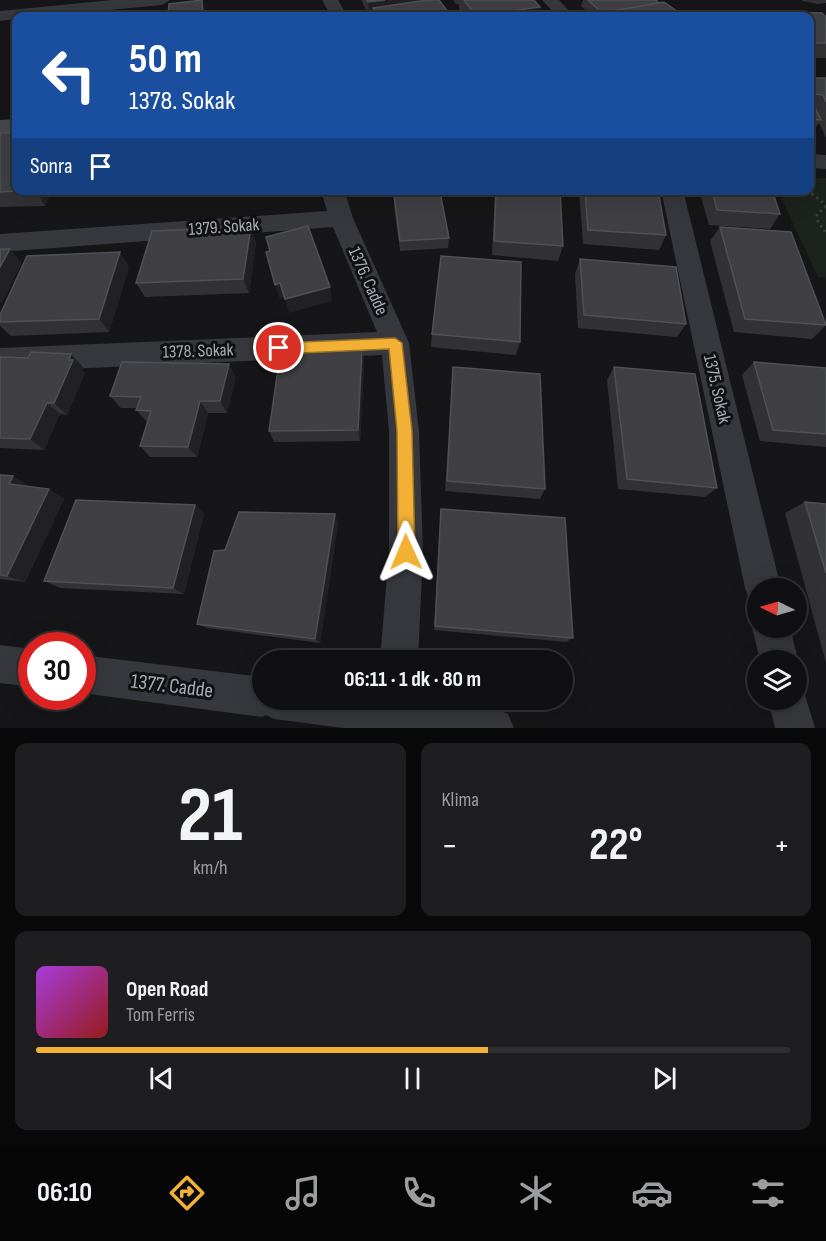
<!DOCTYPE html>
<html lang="tr">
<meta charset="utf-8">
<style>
body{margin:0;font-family:"Sofia Sans Condensed",sans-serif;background:#1e1e20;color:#f1f3f6;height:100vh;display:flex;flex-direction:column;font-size:22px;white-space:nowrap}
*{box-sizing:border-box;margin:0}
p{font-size:20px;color:#9c9d9f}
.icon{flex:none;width:33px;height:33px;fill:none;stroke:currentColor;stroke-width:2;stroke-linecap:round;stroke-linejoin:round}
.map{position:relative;height:728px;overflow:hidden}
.drawer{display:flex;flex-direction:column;gap:15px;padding:15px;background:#09090a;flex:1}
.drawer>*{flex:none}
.banner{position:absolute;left:12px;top:12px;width:802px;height:183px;border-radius:12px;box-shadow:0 6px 24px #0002,0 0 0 2px #303032;background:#1a4fa0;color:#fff;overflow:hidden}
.needle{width:39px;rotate:275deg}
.controls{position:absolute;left:747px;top:578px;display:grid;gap:12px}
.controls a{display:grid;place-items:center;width:60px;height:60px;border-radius:50%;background:#101012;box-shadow:0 6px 24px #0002,0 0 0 2px #303032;font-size:30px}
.speed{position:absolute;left:18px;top:632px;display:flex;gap:12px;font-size:30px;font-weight:700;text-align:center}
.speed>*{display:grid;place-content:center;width:78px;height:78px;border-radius:50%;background:#101012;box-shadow:0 6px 24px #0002,0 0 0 2px #303032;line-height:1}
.speed .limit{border:9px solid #d22;background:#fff;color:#111}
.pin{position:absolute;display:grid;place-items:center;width:51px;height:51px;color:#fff;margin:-26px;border:3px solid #fff;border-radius:50%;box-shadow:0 2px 6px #0007}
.me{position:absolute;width:66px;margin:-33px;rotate:359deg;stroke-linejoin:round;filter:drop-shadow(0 0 4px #0008)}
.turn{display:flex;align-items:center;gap:21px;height:126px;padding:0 18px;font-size:27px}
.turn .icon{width:78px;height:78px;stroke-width:2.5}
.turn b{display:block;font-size:42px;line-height:51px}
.then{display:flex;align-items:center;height:57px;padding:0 18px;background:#0003;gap:12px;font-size:22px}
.big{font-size:45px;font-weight:700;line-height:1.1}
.drawer .tile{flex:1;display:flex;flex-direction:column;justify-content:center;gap:9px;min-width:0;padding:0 21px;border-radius:12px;background:#1e1e20}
.drawer .dial{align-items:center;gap:0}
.dial b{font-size:78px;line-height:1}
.song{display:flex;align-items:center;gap:18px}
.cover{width:72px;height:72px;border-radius:9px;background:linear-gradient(135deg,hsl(280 70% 55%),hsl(0 70% 35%))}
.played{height:6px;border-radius:3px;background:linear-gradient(90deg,#f2b134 60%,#303032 60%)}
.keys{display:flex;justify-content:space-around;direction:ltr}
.heat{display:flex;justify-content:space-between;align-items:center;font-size:33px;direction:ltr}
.drawer .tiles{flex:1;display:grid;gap:15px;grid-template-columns:1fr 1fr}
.tile:last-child{grid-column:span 2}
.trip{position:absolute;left:252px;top:650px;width:321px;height:60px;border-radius:30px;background:#101012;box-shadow:0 6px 24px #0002,0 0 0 2px #303032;font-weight:700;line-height:60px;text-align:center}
.dock{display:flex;height:96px;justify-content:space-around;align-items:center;background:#060607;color:#9c9d9f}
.dock .icon{width:42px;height:42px}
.dock .selected{color:#f2b134}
.dock b{font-size:27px;color:#f1f3f6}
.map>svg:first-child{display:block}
</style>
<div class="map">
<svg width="826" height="728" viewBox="0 0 826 728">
<rect width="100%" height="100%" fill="#161618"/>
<!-- green -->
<polygon fill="#1c231d" points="810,178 826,178 826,278 818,277 778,191 810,190"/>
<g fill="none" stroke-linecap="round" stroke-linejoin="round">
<!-- path -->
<g stroke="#3d3f44" stroke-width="3" stroke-dasharray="2 4" stroke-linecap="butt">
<polyline points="807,190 826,205"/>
<polyline points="826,206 817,215 818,222 826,233"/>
</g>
<!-- minor -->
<g fill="#37383d" fill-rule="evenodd">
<polygon points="112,0 170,0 162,5 46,16 16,16 16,19 0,21 0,11"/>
<polygon points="322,0 338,0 347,16 331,16"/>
<polygon points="542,0 559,0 574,16 557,16"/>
<polygon points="810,154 826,155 826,169 810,168"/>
<polygon points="321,190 344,190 353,218 409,343 419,431 423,552 418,660 380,660 389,552 389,431 382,355 0,372 0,348 377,332 333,227 0,252 0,234 327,211"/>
<polygon points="661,190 683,190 781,588 758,588 758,604 750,601 745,588"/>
<polygon points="758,615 758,627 790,627 798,660 796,664 796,660 760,660 752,627"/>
<polygon points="0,645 32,649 32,687 0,683"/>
<polygon points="82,655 262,677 262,699 427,699 494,708 508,714 514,728 343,728 274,719 266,715 262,717 82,693"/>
<polygon points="796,683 802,685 815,728 775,728 768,699 796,699"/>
</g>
<!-- secondary -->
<polygon fill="#45474d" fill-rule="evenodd" points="16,119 16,133 0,134 0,120"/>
</g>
<!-- wall -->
<g fill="#323236">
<polygon points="361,0 439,0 451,16 369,16"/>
<polygon points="453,0 534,0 540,7 539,14 550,16 464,16 459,9 459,4 456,4"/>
<polygon points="583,0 656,0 684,16 592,16 581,6"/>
<polygon points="802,0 826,0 826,3 818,4 803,1"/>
<polygon points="770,12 826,17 826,58 810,58 810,16 768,16"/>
<polygon points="810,78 826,78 826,138 819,123 810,135"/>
<polygon points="0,133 52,190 45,206 0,207"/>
<polygon points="70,190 158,190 73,195"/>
<polygon points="171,190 274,190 274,192 173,194"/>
<polygon points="495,190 560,190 563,246 558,261 492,255"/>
<polygon points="579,190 658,190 666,235 659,250 583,244"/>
<polygon points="699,190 772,190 780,214 770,229 709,225"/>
<polygon points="394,195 449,238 448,248 400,251 394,206"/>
<polygon points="720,227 826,325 812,339 734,332 710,241"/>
<polygon points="256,242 249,293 145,297 136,283"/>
<polygon points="580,259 686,324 677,337 578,328 575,274"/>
<polygon points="129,267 109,332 11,336 0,326 0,315"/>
<polygon points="432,334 520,342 516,355 431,347"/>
<polygon points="362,348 364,361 360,441 274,442 269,431"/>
<polygon points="0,357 83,367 82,370 85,373 67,415 60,414 44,450 0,448"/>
<polygon points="754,362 826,368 826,447 760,441 742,375"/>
<polygon points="453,367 545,489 540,499 445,491"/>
<polygon points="614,367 717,488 705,497 618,489 607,380"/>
<polygon points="236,377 227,413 208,413 197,457 150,457 140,446 147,422 136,410 137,408 121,408 110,396"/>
<polygon points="0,475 29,486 29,487 49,489 64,499 25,582 0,579"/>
<polygon points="805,502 826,504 826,663 785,513"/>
<polygon points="195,505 204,514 184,594 60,588 44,581"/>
<polygon points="441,509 573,638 566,642 434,630"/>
<polygon points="338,523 320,643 207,628 197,624 225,550"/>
</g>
<!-- shaded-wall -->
<g fill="#212124">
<polygon points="202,0 205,11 205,16 203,16"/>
<polygon points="385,0 434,0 373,8 374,16 369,16 368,2"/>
<polygon points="540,7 538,16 479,16"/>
<polygon points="607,12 606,16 602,16 602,13"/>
<polygon points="35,190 52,190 45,206"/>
<polygon points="251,227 256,242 249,293 243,279"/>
<polygon points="10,249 22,263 2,303 0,301 0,267"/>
<polygon points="120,252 129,267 109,332 99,319"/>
<polygon points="280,283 284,298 280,299 275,285"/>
<polygon points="330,287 332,301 289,313 285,299"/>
<polygon points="362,348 364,361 360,441 358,430"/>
<polygon points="71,354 83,367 82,370 85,373 67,415 54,403"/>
<polygon points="229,364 236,377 227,413 220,401"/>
<polygon points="200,401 208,413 197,457 188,447"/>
<polygon points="47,403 60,414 44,450 30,439"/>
<polygon points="13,476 29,486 25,494 9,484"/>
<polygon points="49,489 64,499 25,582 7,576"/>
<polygon points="195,505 204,514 184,594 173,588"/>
<polygon points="335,514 338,523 320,643 315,639"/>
</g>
<!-- building -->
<g fill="#3f3f44" stroke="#4f5156" stroke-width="1.5">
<polygon points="202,0 203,16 168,16 169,4"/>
<polygon points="367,0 385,0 368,2"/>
<polygon points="427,0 439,0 451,16 378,16 373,8"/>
<polygon points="464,0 534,0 540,7 476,16"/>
<polygon points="588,0 656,0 659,3 602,13"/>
<polygon points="664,2 684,16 612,16 607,12"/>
<polygon points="770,12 822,13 826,17 826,43 810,43 810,16 773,16"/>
<polygon points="547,13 550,16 522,16"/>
<polygon points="810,78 826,78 826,102 823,95 815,94 810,84"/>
<polygon points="810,98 821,120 810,119"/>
<polygon points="0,133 16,133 16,190 34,190 0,192"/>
<polygon points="496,190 560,190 563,246 494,241"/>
<polygon points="585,190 658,190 666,235 588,230"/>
<polygon points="712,190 772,190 780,214 717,210"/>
<polygon points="440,192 449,238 400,241 394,195"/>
<polygon points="308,226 330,287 285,299 280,283 275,285 266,252 270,251 266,237"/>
<polygon points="251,227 243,279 136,283 152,231"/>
<polygon points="720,227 791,232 826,325 745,319"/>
<polygon points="0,249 10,249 0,267"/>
<polygon points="120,252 99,319 0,322 0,315 27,256"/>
<polygon points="441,256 521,262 520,342 432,334"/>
<polygon points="580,259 676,267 686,324 584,315"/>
<polygon points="362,348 358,430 269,431 281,349"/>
<polygon points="31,352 71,354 69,360 73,360 54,403 47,403 30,439 0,438 0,357 28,358"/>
<polygon points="122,362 229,364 220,401 200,401 188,447 140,446 151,411 136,410 141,397 110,396"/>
<polygon points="754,362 826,368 826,434 773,430"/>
<polygon points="453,367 540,374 545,489 447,481"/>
<polygon points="614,367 695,374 717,488 627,479"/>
<polygon points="0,475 13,476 9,484 49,489 7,576 0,575"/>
<polygon points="76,500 195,505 173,588 44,581"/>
<polygon points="805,502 826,504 826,573"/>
<polygon points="441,509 565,518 573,638 435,626"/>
<polygon points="239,512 335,514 315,639 197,624 214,551 225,550"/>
</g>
<!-- route -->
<polygon fill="#f2b134" stroke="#9d7322" stroke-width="1.5" points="395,338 402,343 412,431 415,552 412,558 406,560 400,558 398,552 397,431 389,349 279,354 272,348 279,343"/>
<g text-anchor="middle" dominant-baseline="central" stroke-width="6" stroke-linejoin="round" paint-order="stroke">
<!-- street labels -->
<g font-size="18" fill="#a8adb8" stroke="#111113">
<text transform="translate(224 227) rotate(-4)">1379. Sokak</text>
<text transform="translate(368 281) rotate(66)">1376. Cadde</text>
<text transform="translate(198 351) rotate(-2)">1378. Sokak</text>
<text transform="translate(717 389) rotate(77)">1375. Sokak</text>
</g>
<!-- near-street labels -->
<g font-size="21" fill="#a8adb8" stroke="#111113">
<text transform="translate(172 686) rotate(7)">1377. Cadde</text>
</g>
</g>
</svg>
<div class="controls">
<a><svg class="needle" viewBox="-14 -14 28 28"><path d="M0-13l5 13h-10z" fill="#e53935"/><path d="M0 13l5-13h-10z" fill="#9c9d9f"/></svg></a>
<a><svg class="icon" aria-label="layers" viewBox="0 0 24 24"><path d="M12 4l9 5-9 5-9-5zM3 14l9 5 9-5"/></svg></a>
</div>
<div class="speed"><div class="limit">30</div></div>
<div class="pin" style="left:279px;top:348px;background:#d93025"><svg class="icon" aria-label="arrive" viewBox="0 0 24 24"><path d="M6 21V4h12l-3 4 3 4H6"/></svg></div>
<svg class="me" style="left:406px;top:552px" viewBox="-20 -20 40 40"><path d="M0-17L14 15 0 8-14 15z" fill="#f2b134" stroke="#fff" stroke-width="4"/></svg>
<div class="trip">06:11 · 1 dk · 80 m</div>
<div class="banner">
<div class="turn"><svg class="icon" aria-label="left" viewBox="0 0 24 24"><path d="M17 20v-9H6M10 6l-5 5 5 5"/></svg><div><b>50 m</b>1378. Sokak</div></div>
<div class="then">Sonra<svg class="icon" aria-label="arrive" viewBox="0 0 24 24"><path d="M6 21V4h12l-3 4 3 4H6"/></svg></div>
</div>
</div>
<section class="drawer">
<div class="tiles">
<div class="tile dial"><b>21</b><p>km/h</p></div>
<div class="tile"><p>Klima</p>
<div class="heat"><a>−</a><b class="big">22°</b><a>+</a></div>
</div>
<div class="tile">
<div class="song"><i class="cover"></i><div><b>Open Road</b><p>Tom Ferris</p></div></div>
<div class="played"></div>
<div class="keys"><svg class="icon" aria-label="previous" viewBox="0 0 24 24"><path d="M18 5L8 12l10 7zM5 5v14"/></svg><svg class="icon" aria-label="pause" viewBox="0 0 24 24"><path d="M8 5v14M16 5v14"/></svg><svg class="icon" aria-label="next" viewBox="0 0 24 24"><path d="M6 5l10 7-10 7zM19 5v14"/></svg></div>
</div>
</div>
</section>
<nav class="dock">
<b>06:10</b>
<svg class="icon selected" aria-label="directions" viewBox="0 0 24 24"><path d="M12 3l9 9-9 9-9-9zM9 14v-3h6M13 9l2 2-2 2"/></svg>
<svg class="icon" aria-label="music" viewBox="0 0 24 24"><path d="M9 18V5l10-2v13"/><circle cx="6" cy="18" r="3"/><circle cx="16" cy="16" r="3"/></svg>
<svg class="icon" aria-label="phone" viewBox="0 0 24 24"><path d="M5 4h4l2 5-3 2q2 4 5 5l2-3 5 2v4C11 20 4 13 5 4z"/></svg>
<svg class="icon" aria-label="climate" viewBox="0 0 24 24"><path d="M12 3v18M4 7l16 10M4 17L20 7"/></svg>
<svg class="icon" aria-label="car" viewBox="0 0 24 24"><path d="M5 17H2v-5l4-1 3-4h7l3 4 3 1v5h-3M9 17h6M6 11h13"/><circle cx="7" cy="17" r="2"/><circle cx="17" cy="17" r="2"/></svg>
<svg class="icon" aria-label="filters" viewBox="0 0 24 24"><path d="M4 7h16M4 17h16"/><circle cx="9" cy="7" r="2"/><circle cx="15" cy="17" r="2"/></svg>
</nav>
